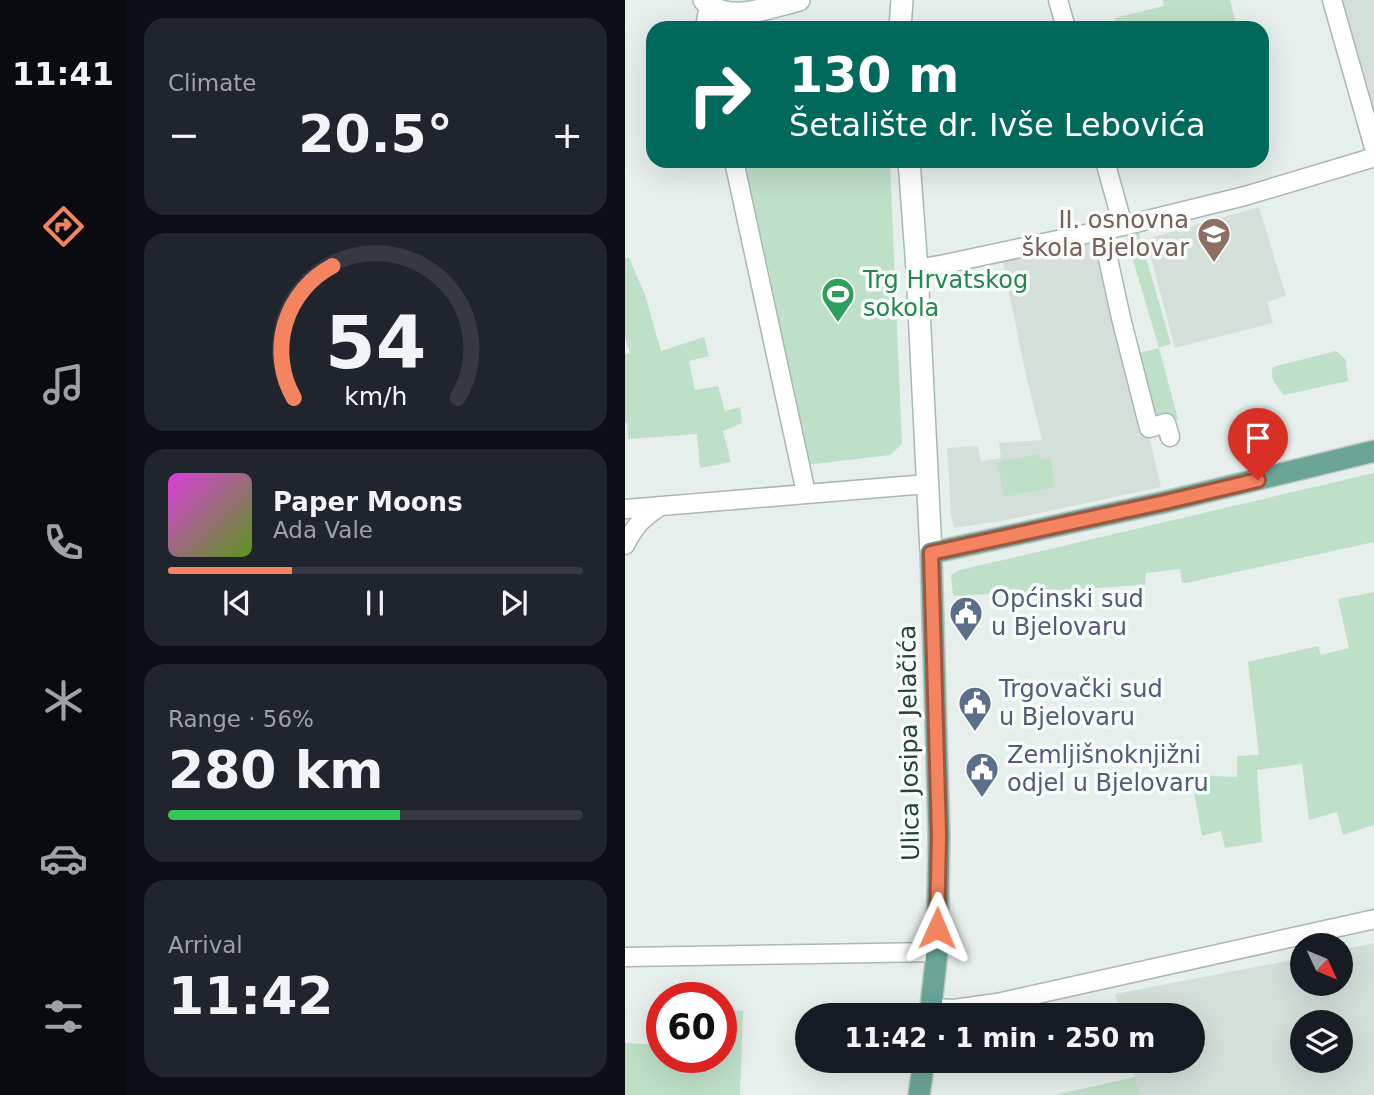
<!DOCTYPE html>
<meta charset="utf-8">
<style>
body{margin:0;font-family:"DejaVu Sans",sans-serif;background:#20242c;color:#f1f3f6;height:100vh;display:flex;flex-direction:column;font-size:26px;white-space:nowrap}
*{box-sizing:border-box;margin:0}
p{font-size:23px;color:#9ea1a6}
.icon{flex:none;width:38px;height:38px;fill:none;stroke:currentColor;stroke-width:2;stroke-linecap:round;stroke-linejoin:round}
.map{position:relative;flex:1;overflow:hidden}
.drawer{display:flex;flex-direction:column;gap:18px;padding:18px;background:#0d0f14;width:499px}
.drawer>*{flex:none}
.top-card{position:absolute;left:21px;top:21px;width:623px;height:147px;border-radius:21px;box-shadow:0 7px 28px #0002;background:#00695c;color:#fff;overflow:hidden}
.needle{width:46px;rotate:134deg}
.controls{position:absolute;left:665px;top:933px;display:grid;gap:14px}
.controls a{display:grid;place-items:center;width:63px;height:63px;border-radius:50%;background:#171b24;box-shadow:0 7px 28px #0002;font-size:35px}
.speed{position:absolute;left:21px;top:982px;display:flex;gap:14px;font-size:35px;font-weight:700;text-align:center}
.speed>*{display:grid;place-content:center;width:91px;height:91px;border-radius:50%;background:#171b24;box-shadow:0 7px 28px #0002;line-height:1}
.speed .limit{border:10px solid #d22;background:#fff;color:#111}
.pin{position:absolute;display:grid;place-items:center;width:60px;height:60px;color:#fff;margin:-72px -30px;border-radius:50% 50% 50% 0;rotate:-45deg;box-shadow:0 0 7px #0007}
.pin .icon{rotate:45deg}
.me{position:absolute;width:77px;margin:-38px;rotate:1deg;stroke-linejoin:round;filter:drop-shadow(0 0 5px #0008)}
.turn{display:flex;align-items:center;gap:24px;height:147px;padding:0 28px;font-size:32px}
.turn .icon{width:91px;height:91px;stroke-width:2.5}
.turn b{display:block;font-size:49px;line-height:60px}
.big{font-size:52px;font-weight:700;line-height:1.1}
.drawer .card{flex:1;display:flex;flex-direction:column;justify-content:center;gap:10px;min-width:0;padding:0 24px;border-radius:21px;background:#20242c}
.drawer .dial{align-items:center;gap:0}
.dial svg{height:182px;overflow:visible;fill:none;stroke:#363941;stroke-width:7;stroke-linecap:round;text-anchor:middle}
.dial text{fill:#f1f3f6;stroke:none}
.song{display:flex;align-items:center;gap:21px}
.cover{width:84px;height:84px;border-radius:10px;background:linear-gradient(135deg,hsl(300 70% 55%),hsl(90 70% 35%))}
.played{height:7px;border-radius:4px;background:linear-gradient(90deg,#f4845f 30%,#363941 30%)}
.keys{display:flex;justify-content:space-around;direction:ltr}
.heat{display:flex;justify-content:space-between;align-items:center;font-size:38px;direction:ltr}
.charge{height:10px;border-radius:5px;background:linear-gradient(90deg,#34c759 56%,#363941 0)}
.trip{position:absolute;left:170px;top:1003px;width:410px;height:70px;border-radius:35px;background:#171b24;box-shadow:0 7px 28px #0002;font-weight:700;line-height:70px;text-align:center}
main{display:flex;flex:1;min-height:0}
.tabs{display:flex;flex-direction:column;width:126px;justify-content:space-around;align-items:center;background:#090b0e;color:#9ea1a6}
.tabs .icon{width:49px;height:49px}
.tabs .selected{color:#f4845f}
.tabs b{font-size:32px;color:#f1f3f6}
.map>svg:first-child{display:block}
</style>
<main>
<nav class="tabs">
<b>11:41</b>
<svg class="icon selected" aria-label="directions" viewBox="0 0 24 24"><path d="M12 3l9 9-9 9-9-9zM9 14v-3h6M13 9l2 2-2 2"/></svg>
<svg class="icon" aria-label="music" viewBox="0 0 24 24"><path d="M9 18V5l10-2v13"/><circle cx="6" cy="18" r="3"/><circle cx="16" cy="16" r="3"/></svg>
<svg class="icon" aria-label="phone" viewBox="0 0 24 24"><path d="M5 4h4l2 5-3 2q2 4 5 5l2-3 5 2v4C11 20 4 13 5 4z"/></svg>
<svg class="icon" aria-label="climate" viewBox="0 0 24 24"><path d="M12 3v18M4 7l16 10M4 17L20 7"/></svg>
<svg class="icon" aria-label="car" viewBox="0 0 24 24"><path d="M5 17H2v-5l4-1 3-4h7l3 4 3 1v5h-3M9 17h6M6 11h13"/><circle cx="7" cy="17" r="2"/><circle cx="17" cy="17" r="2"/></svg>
<svg class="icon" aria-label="filters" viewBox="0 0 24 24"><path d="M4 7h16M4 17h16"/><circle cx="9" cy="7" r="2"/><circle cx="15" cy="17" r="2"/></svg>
</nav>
<section class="drawer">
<div class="card"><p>Climate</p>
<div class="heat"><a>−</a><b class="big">20.5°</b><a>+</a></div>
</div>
<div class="card dial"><svg viewBox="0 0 100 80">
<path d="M14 69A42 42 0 1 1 86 69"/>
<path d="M14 69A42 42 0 0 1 31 11" stroke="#f4845f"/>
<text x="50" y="56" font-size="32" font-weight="700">54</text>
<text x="50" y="72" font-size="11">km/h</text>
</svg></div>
<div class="card">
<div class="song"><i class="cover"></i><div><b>Paper Moons</b><p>Ada Vale</p></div></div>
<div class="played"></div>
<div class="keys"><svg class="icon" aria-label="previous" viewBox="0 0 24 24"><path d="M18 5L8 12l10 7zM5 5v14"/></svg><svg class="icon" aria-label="pause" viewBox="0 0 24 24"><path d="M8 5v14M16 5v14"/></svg><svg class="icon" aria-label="next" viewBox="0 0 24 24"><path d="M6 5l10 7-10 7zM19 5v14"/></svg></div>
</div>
<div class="card"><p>Range · 56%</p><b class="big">280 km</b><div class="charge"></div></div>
<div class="card"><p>Arrival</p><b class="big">11:42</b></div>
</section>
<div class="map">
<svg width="750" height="1095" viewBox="0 0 750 1095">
<rect width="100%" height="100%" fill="#e6efeb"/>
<!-- built -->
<g fill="#d4dfda" fill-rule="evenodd">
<polygon points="707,0 749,0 749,151"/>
<polygon points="634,207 661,296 642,302 648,323 550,348 521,239"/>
<polygon points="477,231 536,487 382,520 329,528 326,515 322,448 353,446 356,461 376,458 374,443 417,440 400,371 376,252"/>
<path d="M749 943V1095H515L506 1061 567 1060V1015H495L490 994 677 958V984H716V950ZM677 1022H716V1060H677Z"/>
</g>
<!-- green -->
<g fill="#bfe0c8">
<polygon points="538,0 605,0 612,28 492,28 490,18 539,6"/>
<polygon points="119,161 265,161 277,444 265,455 181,465 149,304 146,281"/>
<polygon points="511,223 546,344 534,348 553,419 524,428 506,355 534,348 498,226"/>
<polygon points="0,258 4,258 20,295 36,351 79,337 84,356 64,361 70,390 93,386 100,411 115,407 117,423 98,431 106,462 75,468 72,434 3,439 2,423 0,423 0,354 5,353 0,337"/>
<path d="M711 351 721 360 723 381 659 395C652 386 644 379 648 367Z"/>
<polygon points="414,454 416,460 425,458 430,487 379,497 372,462"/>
<polygon points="749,473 749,542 561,583 557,583 555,569 521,573 520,585 328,596 326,575 335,570"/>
<polygon points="749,592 749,825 718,835 712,812 684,820 677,764 632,770 637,842 600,848 596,831 577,836 566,775 612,777 612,756 634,755 623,662 693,646 696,655 724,648 713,599"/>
<polygon points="96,1010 118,1011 115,1095 0,1095 0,1043 37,1045 37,1057 96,1057"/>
<polygon points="510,1077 515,1095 430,1095"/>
</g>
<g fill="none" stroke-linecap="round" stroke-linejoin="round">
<defs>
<g id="street">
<polyline points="433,0 441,28"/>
<polyline points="707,0 750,151"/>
<polyline points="80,28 82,15 87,8"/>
<polyline points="109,161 181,493"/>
<polyline points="480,161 498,226"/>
<polyline points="477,231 496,318 524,428 541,423 545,437"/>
<polyline points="292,269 320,264 498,226 620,196 750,157"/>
<polyline points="0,509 302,484"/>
<path d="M0 545C10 526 16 519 34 507"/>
<polyline points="0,957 312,952"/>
<polyline points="306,1008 329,1009 372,1003 750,919"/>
</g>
<g id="secondary">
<path d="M79 0C102 26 144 7 174 0"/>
<polyline points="275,28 277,0"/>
<polyline points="284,161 292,269 306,553"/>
</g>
<g id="primary">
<polyline points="305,1015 312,952 314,835 306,553 540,502 750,451"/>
<polyline points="294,1095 299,1060"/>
</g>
</defs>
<!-- street casing -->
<use href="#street" stroke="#a8b8b2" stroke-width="21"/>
<!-- secondary casing -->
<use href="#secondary" stroke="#a4bbb3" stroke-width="24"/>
<!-- primary casing -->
<use href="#primary" stroke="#c2cac8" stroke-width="24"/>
<!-- street -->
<use href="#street" stroke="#fff" stroke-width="18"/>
<!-- secondary -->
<use href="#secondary" stroke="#fff" stroke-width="21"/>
<!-- primary -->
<use href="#primary" stroke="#6aa596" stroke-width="21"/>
</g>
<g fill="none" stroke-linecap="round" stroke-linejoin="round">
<defs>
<polyline id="route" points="312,928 314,835 306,553 540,502 633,480"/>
</defs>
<!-- route casing -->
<use href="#route" stroke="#9f563e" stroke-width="18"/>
<!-- route -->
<use href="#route" stroke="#f4845f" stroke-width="12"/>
</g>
<!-- icons -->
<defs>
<symbol id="school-pin" viewBox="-11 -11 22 30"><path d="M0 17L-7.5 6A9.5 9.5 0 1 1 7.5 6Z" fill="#8d6e63" stroke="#f7fbf9"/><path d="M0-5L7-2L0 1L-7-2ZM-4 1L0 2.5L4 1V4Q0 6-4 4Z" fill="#fff"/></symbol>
<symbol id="stadium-pin" viewBox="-11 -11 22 30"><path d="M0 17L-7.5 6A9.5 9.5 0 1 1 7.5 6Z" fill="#2e9e5b" stroke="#f7fbf9"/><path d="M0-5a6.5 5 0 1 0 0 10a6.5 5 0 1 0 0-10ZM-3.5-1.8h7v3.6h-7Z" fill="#fff"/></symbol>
<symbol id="civic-pin" viewBox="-11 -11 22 30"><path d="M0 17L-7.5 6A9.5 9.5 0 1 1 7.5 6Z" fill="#5c6f8a" stroke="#f7fbf9"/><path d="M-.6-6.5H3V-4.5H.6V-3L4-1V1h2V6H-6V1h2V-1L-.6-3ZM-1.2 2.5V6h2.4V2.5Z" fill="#fff"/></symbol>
</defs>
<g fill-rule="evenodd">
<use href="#school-pin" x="570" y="215" width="38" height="52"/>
<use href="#stadium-pin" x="194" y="275" width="38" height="52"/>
<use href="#civic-pin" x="322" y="594" width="38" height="52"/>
<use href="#civic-pin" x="331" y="684" width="38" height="52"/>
<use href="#civic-pin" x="338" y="750" width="38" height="52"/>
</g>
<g text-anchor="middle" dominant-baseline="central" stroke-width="7" stroke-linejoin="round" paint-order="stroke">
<!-- education labels -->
<g font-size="24" fill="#785e54" stroke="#f7fbf9" text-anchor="end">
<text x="564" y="220">II. osnovna<tspan x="564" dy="28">škola Bjelovar</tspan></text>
</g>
<!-- leisure labels -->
<g font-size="24" fill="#27864d" stroke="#f7fbf9" text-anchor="start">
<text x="238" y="280">Trg Hrvatskog<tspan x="238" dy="28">sokola</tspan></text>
</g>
<!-- service labels -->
<g font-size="24" fill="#4e5e75" stroke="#f7fbf9" text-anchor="start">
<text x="366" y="599">Općinski sud<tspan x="366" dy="28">u Bjelovaru</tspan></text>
<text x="374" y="689">Trgovački sud<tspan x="374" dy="28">u Bjelovaru</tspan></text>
<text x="382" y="755">Zemljišnoknjižni<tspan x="382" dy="28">odjel u Bjelovaru</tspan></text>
</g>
<!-- street labels -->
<g font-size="24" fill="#24423a" stroke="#f7fbf9">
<text transform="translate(284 743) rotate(-91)">Ulica Josipa Jelačića</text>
</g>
</g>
</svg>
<div class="controls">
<a><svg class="needle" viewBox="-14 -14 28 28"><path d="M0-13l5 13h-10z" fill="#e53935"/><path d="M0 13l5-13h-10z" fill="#9ea1a6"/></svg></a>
<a><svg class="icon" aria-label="layers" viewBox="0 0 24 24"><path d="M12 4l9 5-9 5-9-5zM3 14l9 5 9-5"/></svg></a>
</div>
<div class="speed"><div class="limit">60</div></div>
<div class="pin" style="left:633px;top:480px;background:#d93025"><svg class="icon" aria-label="arrive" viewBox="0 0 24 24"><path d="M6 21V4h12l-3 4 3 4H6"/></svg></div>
<svg class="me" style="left:312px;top:928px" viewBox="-20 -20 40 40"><path d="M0-17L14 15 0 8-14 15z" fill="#f4845f" stroke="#fff" stroke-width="4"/></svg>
<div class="trip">11:42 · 1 min · 250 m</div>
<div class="top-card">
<div class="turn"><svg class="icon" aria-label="right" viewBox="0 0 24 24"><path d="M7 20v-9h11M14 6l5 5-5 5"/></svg><div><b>130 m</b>Šetalište dr. Ivše Lebovića</div></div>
</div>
</div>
</main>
